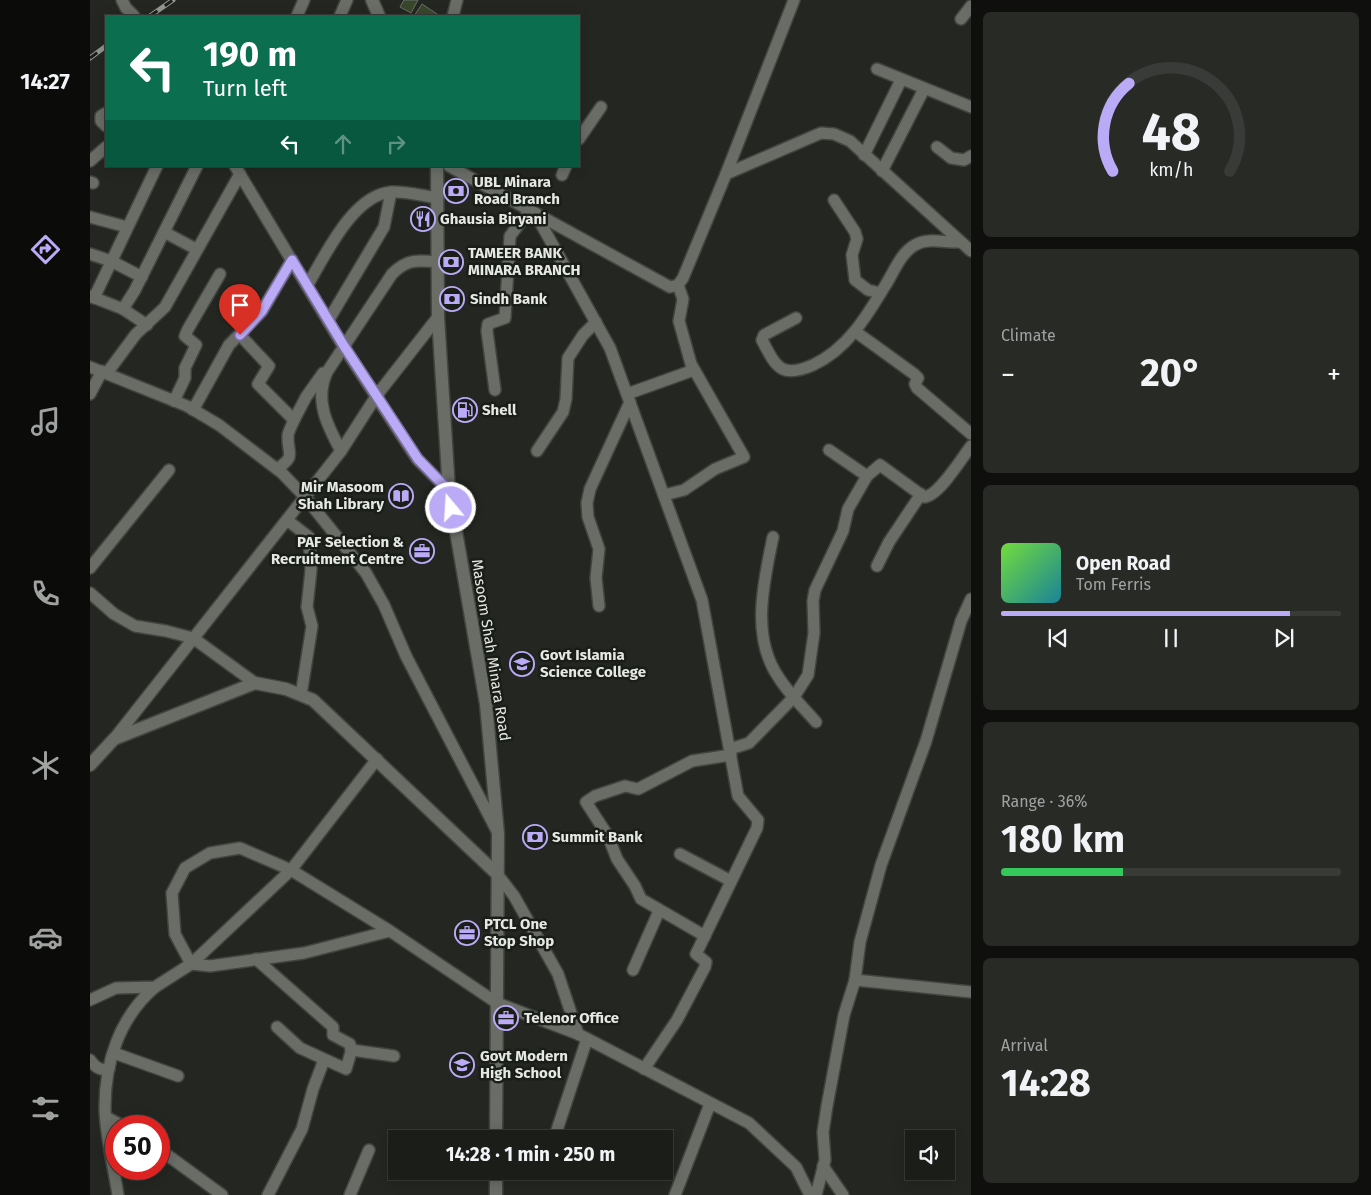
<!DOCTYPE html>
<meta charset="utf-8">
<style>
body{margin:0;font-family:"Fira Sans",sans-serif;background:#282a26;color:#f1f3f6;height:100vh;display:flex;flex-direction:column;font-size:19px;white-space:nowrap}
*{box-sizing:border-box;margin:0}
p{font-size:16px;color:#a0a2a2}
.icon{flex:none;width:28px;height:28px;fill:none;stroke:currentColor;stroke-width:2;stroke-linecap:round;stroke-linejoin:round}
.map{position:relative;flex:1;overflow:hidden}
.panel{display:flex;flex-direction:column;gap:12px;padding:12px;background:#0f100e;width:400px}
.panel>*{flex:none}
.banner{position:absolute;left:15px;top:15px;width:475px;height:152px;border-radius:0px;box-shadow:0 2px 12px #0003,0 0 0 1px #393b38;background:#0b6e4f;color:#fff;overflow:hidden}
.tools{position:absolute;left:815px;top:1130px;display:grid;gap:10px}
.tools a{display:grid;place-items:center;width:50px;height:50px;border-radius:0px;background:#1b1d19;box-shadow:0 2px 12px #0003,0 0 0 1px #393b38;font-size:25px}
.speed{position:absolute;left:15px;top:1115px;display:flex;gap:10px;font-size:25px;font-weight:700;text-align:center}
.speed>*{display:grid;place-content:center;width:65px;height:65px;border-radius:50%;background:#1b1d19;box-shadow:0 2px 12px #0003,0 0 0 1px #393b38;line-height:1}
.speed .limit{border:8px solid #d22;background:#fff;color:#111}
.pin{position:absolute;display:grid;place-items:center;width:42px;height:42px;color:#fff;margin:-51px -21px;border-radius:50% 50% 50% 0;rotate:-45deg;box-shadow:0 0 5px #0007}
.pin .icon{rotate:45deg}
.me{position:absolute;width:55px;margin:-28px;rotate:342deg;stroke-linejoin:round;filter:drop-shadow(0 0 4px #0008)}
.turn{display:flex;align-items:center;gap:18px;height:105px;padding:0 15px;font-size:22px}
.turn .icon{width:65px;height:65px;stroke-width:2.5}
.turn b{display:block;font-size:35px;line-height:42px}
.lanes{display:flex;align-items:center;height:48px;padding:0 15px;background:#0003;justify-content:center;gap:25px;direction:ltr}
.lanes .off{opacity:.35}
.big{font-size:38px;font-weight:700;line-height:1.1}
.panel .card{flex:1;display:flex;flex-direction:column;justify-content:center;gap:8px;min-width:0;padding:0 18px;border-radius:8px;background:#282a26}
.panel .dial{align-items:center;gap:0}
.dial svg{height:130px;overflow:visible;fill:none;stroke:#393b38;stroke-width:7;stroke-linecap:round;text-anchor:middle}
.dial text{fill:#f1f3f6;stroke:none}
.song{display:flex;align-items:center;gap:15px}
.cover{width:60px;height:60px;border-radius:8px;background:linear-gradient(135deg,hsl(100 70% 55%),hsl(190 70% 35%))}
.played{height:5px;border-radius:2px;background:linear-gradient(90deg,#bbaaf6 85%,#393b38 85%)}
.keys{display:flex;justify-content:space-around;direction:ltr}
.heat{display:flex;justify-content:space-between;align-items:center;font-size:28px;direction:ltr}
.charge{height:8px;border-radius:4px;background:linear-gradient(90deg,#34c759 36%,#393b38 0)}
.trip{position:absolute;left:298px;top:1130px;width:285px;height:50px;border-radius:0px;background:#1b1d19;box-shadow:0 2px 12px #0003,0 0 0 1px #393b38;font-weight:700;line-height:50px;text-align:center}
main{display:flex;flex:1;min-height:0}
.tab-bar{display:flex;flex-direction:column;width:90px;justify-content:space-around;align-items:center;background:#0b0c0a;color:#a0a2a2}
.tab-bar .icon{width:35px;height:35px}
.tab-bar .selected{color:#bbaaf6}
.tab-bar b{font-size:22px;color:#f1f3f6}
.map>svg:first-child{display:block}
</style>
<main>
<nav class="tab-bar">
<b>14:27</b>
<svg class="icon selected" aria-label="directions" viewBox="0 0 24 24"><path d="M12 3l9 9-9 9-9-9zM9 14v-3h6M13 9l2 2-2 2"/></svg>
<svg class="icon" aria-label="music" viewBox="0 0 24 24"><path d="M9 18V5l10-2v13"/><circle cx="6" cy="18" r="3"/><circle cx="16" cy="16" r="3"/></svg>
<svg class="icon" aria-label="phone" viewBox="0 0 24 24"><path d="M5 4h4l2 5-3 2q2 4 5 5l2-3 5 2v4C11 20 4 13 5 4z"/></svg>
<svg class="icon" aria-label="climate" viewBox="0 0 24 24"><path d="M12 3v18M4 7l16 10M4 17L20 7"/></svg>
<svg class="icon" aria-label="car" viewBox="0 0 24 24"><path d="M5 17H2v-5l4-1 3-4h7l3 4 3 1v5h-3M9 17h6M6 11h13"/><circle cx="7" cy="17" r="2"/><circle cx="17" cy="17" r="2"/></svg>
<svg class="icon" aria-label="filters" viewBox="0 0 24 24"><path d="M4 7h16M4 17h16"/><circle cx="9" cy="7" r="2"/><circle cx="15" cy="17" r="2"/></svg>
</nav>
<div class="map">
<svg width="881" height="1195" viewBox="0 0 881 1195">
<rect width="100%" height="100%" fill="#242721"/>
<!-- building -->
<g fill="#38472c" stroke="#6b6f68">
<polygon points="314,0 328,0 321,13 310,7"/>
<polygon points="332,4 350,16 324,16"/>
</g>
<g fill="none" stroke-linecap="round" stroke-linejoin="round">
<defs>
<g id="street">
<polyline points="32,0 36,8 44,16"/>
<polyline points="207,16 214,0"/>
<polyline points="250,16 257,0"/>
<polyline points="363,16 367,0"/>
<polyline points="871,19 881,6"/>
<polyline points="787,69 881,107"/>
<polyline points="16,113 11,116 11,121 16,126"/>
<polyline points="489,139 511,107"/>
<polyline points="847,147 861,158 874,160 881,156"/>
<polyline points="774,155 811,80"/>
<polyline points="0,161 16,147"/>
<polyline points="145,166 253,346 327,459 359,491"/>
<polyline points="359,166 580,287 588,285 593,278 636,174 731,133 744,134 760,141 881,251"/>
<polyline points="792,171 834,89"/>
<polyline points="636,174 704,0"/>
<polyline points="472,175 476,166"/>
<polyline points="0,182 3,183"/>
<polyline points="744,200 765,232 767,239 762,255 765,280 778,290 790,293"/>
<polyline points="445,213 520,348 612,600 648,796 668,820 667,828 606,954 616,962 615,967 587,1020 554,1069"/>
<polyline points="0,217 37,227"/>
<polyline points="74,232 106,249"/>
<polyline points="0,254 21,261 52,277"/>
<path d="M217 286C235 256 263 194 302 192 317 191 333 196 348 198"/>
<polyline points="0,296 33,309 57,325"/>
<polyline points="4,298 67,166"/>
<polyline points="33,309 45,290 107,166"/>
<path d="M706 318 674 335 672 340C686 367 691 379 723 365 759 348 778 314 798 281 805 269 812 252 825 245 838 237 855 243 870 242"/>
<polyline points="238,321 294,227 301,192"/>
<polyline points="766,332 824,374 828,378 825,384 827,388 881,434"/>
<path d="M150 335 179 366 168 384 204 420C202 425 199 430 198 435 197 455 207 455 187 469"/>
<polyline points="0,367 97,406 129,425 192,473 215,497 276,573 294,605 316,656 407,831"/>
<polyline points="17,373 46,334 75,307 150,174"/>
<polyline points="405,390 397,331 398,324 415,318 420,236 440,210"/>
<polyline points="0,394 12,371"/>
<polyline points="537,394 604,370"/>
<polyline points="84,401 95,378 95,368 106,345 95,336 98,329 130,274"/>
<polyline points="103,410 139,345 172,311 202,260"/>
<polyline points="204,420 216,397 233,373"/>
<path d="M251 451C237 425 224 400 237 372L302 274C317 259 327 260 348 262"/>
<polyline points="447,451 473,412 476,399 478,358 493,335 506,322"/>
<path d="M777 476 790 465 834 497C849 496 871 459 881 446"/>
<polyline points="574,495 594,490 625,469 654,457 601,364 589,321 593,299 588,285"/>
<polyline points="197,520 219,537 221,570 217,607 222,626 211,695"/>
<path d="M683 537C674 581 660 637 689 678 699 694 714 708 726 722"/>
<polyline points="787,566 799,542 831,494"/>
<polyline points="0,568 79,470"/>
<polyline points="0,593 24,614 45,626 76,631 103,638 165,683"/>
<polyline points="509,606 506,578 509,549 498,517 497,503 500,489 540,402"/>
<polyline points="24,739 251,451 287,395 348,317"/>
<polyline points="640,749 659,743 704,697 718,675 724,633 723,601 725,590 753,531 758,509 777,476 739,450"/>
<polyline points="590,854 641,881"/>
<polyline points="407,874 424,896 468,974 488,1034"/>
<polyline points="300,931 214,953 120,966 101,964 85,934 82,893 95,868 120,853 150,848 201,870 300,931 407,1003 488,1034 659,1123 706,1167 720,1195"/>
<polyline points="615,936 551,899 545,886 527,859 518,836 496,802 505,796 535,786 548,789 602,761 641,755"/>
<polyline points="166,959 243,1027 243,1035 260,1044 261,1052 256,1069 210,1048 187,1027"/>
<polyline points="543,970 569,911"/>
<polyline points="765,980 881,992"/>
<polyline points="0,1000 26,988 65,987 101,964 201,870 287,759"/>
<polyline points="262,1050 304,1056"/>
<polyline points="24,1053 88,1076"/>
<path d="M0 1060C5 1067 10 1071 19 1069"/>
<polyline points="16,1117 33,1126"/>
<polyline points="464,1139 497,1039"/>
<polyline points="69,1149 132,1195"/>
<polyline points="733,1166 753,1195"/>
<path d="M28 1195C24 1168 15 1135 15 1107 15 1061 30 1017 65 987"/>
<polyline points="178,1195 212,1129 223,1089 234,1060"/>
<polyline points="260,1195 279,1150"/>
<polyline points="585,1195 620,1104"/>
<polyline points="726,1195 735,1160 733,1132 737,1106 754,1015 765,980 770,942 791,865 836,741 871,621 881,599"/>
</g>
<g id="secondary">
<polyline points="282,0 289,16"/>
<polyline points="347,166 348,317 359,491 396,704 408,834 406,1139"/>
<polyline points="0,765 24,739 165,683 196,689 223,700 407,874"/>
<polyline points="406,1195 406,1171"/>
</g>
</defs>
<!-- street casing -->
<use href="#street" stroke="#41443f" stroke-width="14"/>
<!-- secondary casing -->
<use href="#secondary" stroke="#41443f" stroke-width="15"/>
<!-- street -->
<use href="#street" stroke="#696d66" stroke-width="11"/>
<!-- secondary -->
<use href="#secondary" stroke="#696d66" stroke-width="12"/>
<defs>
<g id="rail">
<polyline points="60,16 83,0"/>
<polyline points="0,58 16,46"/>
</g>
</defs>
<!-- rail casing -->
<use href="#rail" stroke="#939590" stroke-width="5"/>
<!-- rail -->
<use href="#rail" stroke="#1a1e18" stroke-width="3" stroke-dasharray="9" stroke-linecap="butt"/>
</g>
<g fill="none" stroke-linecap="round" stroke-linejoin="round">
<defs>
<polyline id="route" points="150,335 172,311 202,260 254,346 328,459 359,491 361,508"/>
</defs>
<!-- route casing -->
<use href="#route" stroke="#7a6ea0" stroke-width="12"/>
<!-- route -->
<use href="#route" stroke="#bbaaf6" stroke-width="9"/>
</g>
<!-- icons -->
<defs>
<symbol id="bank-ring" viewBox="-11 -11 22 22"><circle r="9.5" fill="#1a1e18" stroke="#bbaaf6" stroke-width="1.5"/><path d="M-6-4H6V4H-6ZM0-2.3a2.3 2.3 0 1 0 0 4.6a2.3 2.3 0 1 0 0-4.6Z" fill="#bbaaf6"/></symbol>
<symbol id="restaurant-ring" viewBox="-11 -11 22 22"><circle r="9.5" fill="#1a1e18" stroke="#bbaaf6" stroke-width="1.5"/><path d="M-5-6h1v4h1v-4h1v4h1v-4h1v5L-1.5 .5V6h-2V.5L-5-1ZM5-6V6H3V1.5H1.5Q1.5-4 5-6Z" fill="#bbaaf6"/></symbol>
<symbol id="fuel-ring" viewBox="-11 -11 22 22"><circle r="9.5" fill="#1a1e18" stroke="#bbaaf6" stroke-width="1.5"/><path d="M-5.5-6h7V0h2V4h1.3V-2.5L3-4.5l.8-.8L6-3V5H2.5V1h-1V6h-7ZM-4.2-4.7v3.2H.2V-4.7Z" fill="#bbaaf6"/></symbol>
<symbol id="library-ring" viewBox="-11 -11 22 22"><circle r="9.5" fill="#1a1e18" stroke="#bbaaf6" stroke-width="1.5"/><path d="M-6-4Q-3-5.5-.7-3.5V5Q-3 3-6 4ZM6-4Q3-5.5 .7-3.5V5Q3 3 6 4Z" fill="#bbaaf6"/></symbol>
<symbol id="office-ring" viewBox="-11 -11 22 22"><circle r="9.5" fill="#1a1e18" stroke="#bbaaf6" stroke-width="1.5"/><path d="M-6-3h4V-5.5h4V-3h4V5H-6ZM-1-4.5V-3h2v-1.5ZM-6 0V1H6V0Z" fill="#bbaaf6"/></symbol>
<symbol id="university-ring" viewBox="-11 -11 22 22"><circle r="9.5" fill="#1a1e18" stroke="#bbaaf6" stroke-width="1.5"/><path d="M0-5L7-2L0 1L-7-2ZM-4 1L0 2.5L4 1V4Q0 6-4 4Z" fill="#bbaaf6"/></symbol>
<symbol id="school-ring" viewBox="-11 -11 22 22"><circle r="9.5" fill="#1a1e18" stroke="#bbaaf6" stroke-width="1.5"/><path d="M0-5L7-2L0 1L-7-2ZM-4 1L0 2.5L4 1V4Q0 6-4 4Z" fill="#bbaaf6"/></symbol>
</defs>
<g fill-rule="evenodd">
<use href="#bank-ring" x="352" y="177" width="28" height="28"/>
<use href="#restaurant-ring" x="319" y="205" width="28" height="28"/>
<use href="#bank-ring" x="347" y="248" width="28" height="28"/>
<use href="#bank-ring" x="348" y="285" width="28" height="28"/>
<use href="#fuel-ring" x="361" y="396" width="28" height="28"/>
<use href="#library-ring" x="297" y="482" width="28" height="28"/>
<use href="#office-ring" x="318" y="537" width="28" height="28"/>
<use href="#university-ring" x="418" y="650" width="28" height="28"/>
<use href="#bank-ring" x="431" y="823" width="28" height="28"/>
<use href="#office-ring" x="363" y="919" width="28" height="28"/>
<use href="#office-ring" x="402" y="1004" width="28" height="28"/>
<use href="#school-ring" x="358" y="1051" width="28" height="28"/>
</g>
<g text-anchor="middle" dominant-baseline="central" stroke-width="5" stroke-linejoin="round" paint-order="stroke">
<!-- poi labels -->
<g font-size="15" font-weight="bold" fill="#e6e8e4" stroke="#1a1e18" text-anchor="start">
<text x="384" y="182">UBL Minara<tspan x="384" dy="17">Road Branch</tspan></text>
<text x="350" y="219">Ghausia Biryani</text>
<text x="378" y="253">TAMEER BANK<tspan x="378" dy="17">MINARA BRANCH</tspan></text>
<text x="380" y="299">Sindh Bank</text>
<text x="392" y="410">Shell</text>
<text x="294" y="487" text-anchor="end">Mir Masoom<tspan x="294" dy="17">Shah Library</tspan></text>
<text x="314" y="542" text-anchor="end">PAF Selection &amp;<tspan x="314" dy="17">Recruitment Centre</tspan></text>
<text x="450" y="655">Govt Islamia<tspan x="450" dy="17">Science College</tspan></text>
<text x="462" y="837">Summit Bank</text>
<text x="394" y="924">PTCL One<tspan x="394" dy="17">Stop Shop</tspan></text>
<text x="434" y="1018">Telenor Office</text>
<text x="390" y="1056">Govt Modern<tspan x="390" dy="17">High School</tspan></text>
</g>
<!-- street labels -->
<g font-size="15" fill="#e6e8e4" stroke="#1a1e18">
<text transform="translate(401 650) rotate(81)">Masoom Shah Minara Road</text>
</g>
</g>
</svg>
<div class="tools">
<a><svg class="icon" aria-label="sound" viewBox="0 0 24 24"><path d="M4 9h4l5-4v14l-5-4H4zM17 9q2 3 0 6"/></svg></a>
</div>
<div class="speed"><div class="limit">50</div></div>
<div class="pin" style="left:150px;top:335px;background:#d93025"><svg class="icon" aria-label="arrive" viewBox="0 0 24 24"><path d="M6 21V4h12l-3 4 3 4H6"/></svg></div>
<svg class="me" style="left:361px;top:508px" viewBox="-20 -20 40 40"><circle r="17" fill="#bbaaf6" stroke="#fff" stroke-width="3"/><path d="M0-11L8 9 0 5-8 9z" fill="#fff"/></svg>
<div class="trip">14:28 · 1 min · 250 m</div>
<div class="banner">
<div class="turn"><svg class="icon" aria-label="left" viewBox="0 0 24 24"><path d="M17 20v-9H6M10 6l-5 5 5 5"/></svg><div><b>190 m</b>Turn left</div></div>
<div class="lanes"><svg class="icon" aria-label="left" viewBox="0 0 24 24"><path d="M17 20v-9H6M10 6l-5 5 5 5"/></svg><svg class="icon off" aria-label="ahead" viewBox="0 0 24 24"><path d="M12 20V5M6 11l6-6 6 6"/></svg><svg class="icon off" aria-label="right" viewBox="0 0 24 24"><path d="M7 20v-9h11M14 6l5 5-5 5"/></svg></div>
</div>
</div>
<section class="panel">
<div class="card dial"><svg viewBox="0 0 100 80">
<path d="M14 69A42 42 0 1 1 86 69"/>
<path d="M14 69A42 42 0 0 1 24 15" stroke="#bbaaf6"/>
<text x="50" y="56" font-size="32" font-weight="700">48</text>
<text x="50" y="72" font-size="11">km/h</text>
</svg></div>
<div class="card"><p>Climate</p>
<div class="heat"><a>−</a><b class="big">20°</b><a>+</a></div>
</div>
<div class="card">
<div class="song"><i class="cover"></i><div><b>Open Road</b><p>Tom Ferris</p></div></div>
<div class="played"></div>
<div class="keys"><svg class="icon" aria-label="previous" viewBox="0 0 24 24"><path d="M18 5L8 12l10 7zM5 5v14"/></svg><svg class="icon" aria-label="pause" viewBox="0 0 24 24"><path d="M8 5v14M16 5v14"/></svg><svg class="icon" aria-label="next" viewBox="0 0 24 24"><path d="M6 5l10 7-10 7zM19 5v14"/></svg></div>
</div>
<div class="card"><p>Range · 36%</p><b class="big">180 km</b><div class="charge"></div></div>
<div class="card"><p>Arrival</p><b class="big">14:28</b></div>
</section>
</main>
